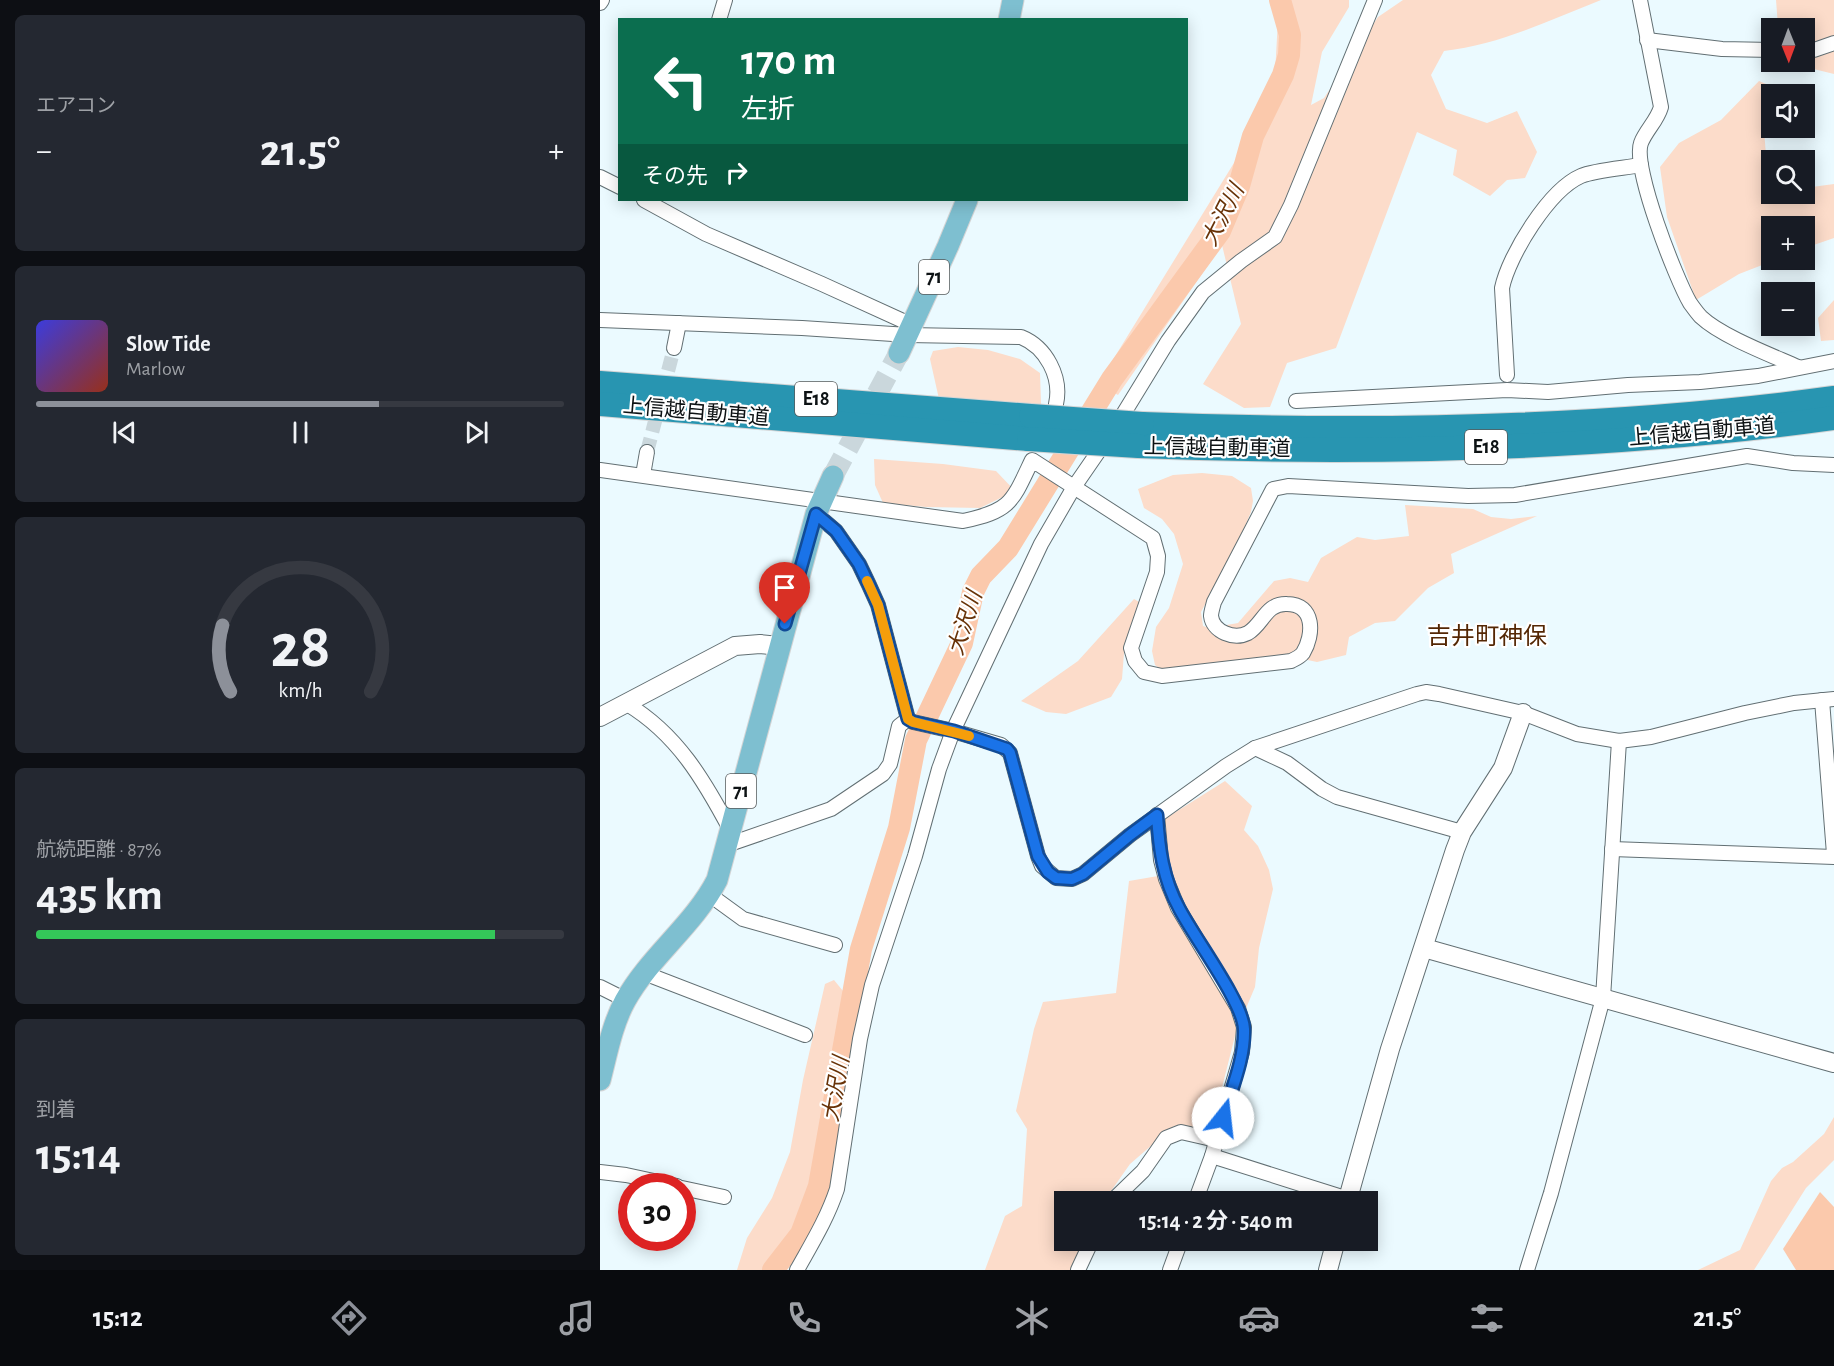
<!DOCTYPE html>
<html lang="ja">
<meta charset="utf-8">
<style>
body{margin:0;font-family:"Alegreya Sans","Noto Sans JP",sans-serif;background:#242831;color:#f1f3f6;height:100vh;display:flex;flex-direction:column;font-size:22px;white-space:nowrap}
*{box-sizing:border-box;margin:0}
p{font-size:20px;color:#9ea1a6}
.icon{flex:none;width:33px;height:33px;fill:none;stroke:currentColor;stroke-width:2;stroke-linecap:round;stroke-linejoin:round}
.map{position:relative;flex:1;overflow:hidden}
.panel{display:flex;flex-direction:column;gap:15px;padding:15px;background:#0d0f14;width:600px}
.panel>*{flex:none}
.top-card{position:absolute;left:18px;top:18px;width:570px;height:183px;border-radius:0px;box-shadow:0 3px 15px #0003;background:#0b6e4f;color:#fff;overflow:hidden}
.needle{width:39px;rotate:179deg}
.tools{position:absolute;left:1161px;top:18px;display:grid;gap:12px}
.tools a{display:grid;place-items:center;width:54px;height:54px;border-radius:0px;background:#171b24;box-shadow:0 3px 15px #0003;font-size:30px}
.speed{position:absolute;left:18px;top:1173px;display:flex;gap:12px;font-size:30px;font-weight:700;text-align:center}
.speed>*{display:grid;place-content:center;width:78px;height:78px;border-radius:50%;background:#171b24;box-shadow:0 3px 15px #0003;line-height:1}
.speed .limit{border:9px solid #d22;background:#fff;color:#111}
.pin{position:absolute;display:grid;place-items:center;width:51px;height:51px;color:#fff;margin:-62px -26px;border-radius:50% 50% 50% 0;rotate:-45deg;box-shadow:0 0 6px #0007}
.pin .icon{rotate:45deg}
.me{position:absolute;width:66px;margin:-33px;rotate:16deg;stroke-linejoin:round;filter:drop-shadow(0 0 4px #0008)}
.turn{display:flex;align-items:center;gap:21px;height:126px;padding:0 24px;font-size:27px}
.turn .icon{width:78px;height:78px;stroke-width:2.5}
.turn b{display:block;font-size:42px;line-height:51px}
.then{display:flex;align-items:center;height:57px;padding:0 24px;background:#0003;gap:12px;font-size:22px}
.big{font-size:45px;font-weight:700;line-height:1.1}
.panel .tile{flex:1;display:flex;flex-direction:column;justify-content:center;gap:9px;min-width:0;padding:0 21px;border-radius:9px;background:#242831}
.panel .dial{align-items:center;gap:0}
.dial svg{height:156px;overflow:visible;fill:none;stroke:#363941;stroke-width:7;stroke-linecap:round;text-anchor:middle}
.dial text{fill:#f1f3f6;stroke:none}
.song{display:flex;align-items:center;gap:18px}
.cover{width:72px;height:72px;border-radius:9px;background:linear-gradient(135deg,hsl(240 70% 55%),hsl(10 70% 35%))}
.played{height:6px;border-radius:3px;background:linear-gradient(90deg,#8c9099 65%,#363941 65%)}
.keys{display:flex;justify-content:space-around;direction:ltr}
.heat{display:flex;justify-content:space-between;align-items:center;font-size:33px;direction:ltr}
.charge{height:9px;border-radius:4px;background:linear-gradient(90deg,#34c759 87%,#363941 0)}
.trip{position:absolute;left:454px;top:1191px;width:324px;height:60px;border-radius:0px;background:#171b24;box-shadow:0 3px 15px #0003;font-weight:700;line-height:60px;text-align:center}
.dock{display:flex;height:96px;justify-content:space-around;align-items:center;background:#090b0e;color:#9ea1a6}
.dock .icon{width:42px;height:42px}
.dock .on{color:#8c9099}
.dock b{font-size:27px;color:#f1f3f6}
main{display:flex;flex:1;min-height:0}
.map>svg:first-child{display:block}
</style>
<main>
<section class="panel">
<div class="tile"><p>エアコン</p>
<div class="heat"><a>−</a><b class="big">21.5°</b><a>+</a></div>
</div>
<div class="tile">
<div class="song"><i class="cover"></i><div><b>Slow Tide</b><p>Marlow</p></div></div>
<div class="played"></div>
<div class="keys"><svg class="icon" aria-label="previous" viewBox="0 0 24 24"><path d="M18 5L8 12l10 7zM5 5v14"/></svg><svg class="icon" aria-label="pause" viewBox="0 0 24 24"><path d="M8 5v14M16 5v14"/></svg><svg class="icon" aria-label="next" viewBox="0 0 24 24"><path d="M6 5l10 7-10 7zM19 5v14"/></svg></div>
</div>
<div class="tile dial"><svg viewBox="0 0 100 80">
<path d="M14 69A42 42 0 1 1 86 69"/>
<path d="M14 69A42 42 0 0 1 10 35" stroke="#8c9099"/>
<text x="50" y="56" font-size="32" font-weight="700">28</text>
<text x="50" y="72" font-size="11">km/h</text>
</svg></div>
<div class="tile"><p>航続距離 · 87%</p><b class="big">435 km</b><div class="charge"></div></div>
<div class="tile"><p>到着</p><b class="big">15:14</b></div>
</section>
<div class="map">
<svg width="1234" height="1270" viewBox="0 0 1234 1270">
<rect width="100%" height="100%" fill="#ebfaff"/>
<!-- green -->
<g fill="#fcdcca" fill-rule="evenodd">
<path d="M679 0H749V7L722 52 711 105 724 98 778 17 803 0H1001C950 20 899 45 844 51L831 75 846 109 887 123 917 111 937 152 925 178 907 180 890 196 853 175 857 150 817 132 736 348 687 363 670 407 644 408 603 384 641 324 622 245 518 395 498 384 637 158 675 74Z"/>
<polygon points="1176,0 1234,0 1234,74 1185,62 1204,62 1204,28 1174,28 1178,26"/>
<path d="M1159 81 1180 90 1177 94H1172L1171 103 1163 118 1166 155H1204L1212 187 1234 184V238L1205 248 1204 226H1172V260H1175L1139 274 1096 300 1067 217 1060 167 1079 143 1121 120ZM1172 160H1204V194H1172Z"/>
<polygon points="1234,300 1234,340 1221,341 1218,318"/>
<polygon points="358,347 388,350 420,359 440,373 441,404 424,408 339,399 330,359 333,351"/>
<polygon points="274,459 343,464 396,471 415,491 380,508 326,507 283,503 275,485"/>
<polygon points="602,473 632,476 651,488 653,501 651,512 637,545 601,612 603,626 610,628 638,623 674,581 690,578 708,582 721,558 757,537 775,540 809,536 805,505 873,509 891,517 911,519 937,516 851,554 854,573 828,588 795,621 775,623 749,637 746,655 717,662 689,656 565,672 555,665 552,651 556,627 569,608 583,564 574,534 562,519 544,508 538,489 573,475"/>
<polygon points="534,599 541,603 524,653 522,679 511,697 466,714 446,712 421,701 478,661"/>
<polygon points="625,781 652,806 644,830 658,846 669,870 673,889 659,948 655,987 636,1032 611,1131 574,1126 530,1164 504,1201 465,1202 465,1240 483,1241 472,1270 385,1270 405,1216 422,1206 427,1129 416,1111 434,1029 443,1002 516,993 529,881 558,876 568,872 563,820"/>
<polygon points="234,980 243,991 217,1170 200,1224 165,1270 137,1270 147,1238 172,1198 190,1152 203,1080 225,984"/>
<polygon points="1234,1117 1234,1160 1206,1188 1154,1270 1098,1270 1140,1250 1171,1181 1182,1168 1193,1162 1224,1134"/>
</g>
<!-- water -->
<polygon fill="#fbc9ac" points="1220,1192 1234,1207 1234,1270 1196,1270 1183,1249"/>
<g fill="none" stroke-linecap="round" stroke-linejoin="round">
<!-- river -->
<polyline stroke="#fbc9ac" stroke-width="22" points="173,1270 201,1234 219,1186 261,949 299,828 316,740 362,643 373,592 381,576 408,548 512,379 620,231 639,186 653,136 683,75 689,55 690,35 680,0"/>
<!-- street-tunnel -->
<polyline stroke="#cad7dc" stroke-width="14" stroke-dasharray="14 7" stroke-linecap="butt" points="47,452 74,348"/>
<!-- primary-tunnel -->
<polyline stroke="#cad7dc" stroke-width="21" stroke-dasharray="21 10" stroke-linecap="butt" points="233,476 299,353"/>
<defs>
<g id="street">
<path d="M1040 0 1061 107C1057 121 1046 130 1041 143 1032 167 1076 279 1090 303 1093 307 1097 313 1101 317 1121 336 1171 355 1198 367"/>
<polyline points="0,3 2,0"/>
<polyline points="119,20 125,0"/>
<polyline points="1047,40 1122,49 1172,50"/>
<polyline points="1204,50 1214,50 1234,43"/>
<polyline points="0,177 20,187"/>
<polyline points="44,200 106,234 222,284 312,325"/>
<path d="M0 320 202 328 308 335 421 337C446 347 462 377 456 404"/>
<polyline points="74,348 79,323"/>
<path d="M907 375 902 288C909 255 949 190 981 176 995 170 1025 168 1041 165"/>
<polyline points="696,401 907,390 948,392 1028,385 1100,382 1158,376 1234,361"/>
<polyline points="516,426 568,341 603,292 641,261 675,237 691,205 775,0"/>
<path d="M0 470 363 521C411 511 412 502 432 460L553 538 558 556 557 572 531 648 535 661 544 672 562 676 691 661C695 659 700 657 703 653 714 635 715 604 687 604 666 603 663 624 648 633 634 640 613 632 611 616 611 612 613 606 614 602L673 489 688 486 868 496 915 495 1147 456 1193 463 1234 465"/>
<polyline points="43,475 47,452"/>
<polyline points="216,514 236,531 259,564 269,585 278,605 308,719 313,722 353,731 401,745 410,753 438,856 442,866 456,878 472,879 483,874 530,835 626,766 655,748 817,694 826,692 839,694 923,713 977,734 1019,741 1051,737 1145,713 1194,703 1234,699"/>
<polyline points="1222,700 1234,854"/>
<path d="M27 704C77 734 104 780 131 831"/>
<polyline points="655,748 687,763 722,789 737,797 862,832"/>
<polyline points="557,815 561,860 566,879 578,908 638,1008 644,1027 642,1052 612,1156 595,1202"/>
<polyline points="127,845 231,809 283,774 290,764 299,726 308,719"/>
<polyline points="1012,849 1234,857"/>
<polyline points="110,895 143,919 235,945"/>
<polyline points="44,973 205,1035"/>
<polyline points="0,987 26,1000"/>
<polyline points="612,1156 748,1199"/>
<polyline points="0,1172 26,1175 77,1186"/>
<polyline points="82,1188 124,1197"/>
<polyline points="511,1202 543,1171 566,1138 581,1132 616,1140"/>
<path d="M197 1270C212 1243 227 1219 237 1189L260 1039 272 985 315 856 339 769 353 731 441 544 474 487 505 442"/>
<polyline points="478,1270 492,1240"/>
<polyline points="570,1270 581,1240"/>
<polyline points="927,1270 951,1193 1003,998 1019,741"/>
</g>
<g id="secondary">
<polyline points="0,717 135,646 160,644 179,646"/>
<polyline points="824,948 1234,1063"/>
<polyline points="747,1202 790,1049 855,850 862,832 903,768 923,713"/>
<polyline points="728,1270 736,1240"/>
</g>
<g id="primary">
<polyline points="409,20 413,0"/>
<polyline points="299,353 348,246 367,200"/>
<path d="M0 1080C7 1053 12 1025 25 1001 50 956 94 925 117 880L216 514 233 476"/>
</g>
<g id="highway">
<polyline points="0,383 431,416"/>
<polyline points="0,404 429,439"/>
<path d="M542 424C772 433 1006 429 1234 398"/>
<path d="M538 446C770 455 1004 450 1234 418"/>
</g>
</defs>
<!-- street casing -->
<use href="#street" stroke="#626f73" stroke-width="16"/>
<!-- secondary casing -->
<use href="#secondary" stroke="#626f73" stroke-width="20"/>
<!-- primary casing -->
<use href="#primary" stroke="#d3d4d5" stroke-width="23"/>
<!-- highway casing -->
<use href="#highway" stroke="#d3d4d5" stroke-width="26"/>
<!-- street -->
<use href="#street" stroke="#fff" stroke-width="14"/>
<!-- secondary -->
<use href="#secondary" stroke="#fff" stroke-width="18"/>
<!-- primary -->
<use href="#primary" stroke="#7ebfd0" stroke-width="21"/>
<!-- highway -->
<use href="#highway" stroke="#2895b1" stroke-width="24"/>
<defs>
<g id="highway-bridge">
<polyline points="431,416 542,424"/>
<polyline points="429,439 538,446"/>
</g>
</defs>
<!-- highway-bridge casing -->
<use href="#highway-bridge" stroke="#d3d4d5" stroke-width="26" stroke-linecap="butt"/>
<!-- highway-bridge -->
<use href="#highway-bridge" stroke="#2895b1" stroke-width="24"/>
</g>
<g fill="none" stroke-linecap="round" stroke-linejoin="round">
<defs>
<path id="route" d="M185 624 216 514 236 531 259 564 269 585 278 605 308 719 313 722 354 731 407 749 410 753 438 856 448 872 456 878 472 879 483 874 530 835 557 815C559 848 563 879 579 908 593 936 643 1002 644 1029 645 1059 631 1090 623 1118"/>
</defs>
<!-- route casing -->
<use href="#route" stroke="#114b97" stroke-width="15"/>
<!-- route -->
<use href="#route" stroke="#1a73e8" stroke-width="10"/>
<!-- slow -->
<polyline stroke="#f59e0b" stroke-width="10" points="267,581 278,605 308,719 313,722 369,736"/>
</g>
<g text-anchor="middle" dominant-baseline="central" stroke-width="4.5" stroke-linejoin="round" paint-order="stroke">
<!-- shield labels -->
<g fill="#fff" stroke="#56595a" stroke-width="1.5">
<rect x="319" y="260" width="30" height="34" rx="4.5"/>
<rect x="195" y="382" width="42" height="34" rx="4.5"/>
<rect x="865" y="430" width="42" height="34" rx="4.5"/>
<rect x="126" y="774" width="30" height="34" rx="4.5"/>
</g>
<g font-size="20" font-weight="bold" fill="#0d1214">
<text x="334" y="277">71</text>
<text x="216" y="399">E18</text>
<text x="886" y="447">E18</text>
<text x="141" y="791">71</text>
</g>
<!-- street labels -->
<g font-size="21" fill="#0d1214" stroke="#fff">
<text transform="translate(96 412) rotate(5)">上信越自動車道</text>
<text transform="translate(1102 432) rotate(-5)">上信越自動車道</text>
<text transform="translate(617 448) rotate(1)">上信越自動車道</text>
</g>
<!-- water labels -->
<g font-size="22" font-style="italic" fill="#683207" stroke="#fff">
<text transform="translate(623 215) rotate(-63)">大沢川</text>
<text transform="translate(365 623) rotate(-72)">大沢川</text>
<text transform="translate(236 1089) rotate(-80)">大沢川</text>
</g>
<!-- quarter labels -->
<g font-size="24" fill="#542704" stroke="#fff">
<text x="887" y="637">吉井町神保</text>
</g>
</g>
</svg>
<div class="tools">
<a><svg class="needle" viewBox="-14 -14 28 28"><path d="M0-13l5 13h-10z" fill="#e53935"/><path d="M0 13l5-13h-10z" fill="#9ea1a6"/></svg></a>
<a><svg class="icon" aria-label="sound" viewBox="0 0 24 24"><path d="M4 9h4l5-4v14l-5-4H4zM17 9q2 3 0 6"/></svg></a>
<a><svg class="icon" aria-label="search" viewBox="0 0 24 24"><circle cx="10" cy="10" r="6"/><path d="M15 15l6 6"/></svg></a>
<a>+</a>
<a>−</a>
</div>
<div class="speed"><div class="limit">30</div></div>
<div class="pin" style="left:185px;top:624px;background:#d93025"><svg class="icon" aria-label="arrive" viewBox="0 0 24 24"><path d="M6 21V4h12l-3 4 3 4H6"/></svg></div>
<svg class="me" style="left:623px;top:1118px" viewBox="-20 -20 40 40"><circle r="19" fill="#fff"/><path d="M0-13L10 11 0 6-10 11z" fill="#1a73e8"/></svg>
<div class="trip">15:14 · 2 分 · 540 m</div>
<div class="top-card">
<div class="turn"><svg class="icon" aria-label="left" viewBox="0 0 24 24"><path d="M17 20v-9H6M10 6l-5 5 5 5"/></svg><div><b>170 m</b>左折</div></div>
<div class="then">その先<svg class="icon" aria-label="right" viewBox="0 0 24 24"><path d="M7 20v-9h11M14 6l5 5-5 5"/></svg></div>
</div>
</div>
</main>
<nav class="dock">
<b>15:12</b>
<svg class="icon on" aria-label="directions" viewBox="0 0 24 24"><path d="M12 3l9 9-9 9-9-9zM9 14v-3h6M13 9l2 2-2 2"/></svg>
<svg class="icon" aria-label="music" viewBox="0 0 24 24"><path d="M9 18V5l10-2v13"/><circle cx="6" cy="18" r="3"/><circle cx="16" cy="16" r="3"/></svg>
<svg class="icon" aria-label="phone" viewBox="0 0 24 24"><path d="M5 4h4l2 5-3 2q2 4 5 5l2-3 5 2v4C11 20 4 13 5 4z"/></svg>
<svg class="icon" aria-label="climate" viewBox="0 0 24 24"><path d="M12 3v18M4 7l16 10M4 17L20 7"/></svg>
<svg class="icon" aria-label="car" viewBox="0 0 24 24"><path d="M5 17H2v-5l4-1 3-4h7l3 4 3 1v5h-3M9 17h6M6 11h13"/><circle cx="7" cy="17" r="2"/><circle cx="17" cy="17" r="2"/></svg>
<svg class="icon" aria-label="filters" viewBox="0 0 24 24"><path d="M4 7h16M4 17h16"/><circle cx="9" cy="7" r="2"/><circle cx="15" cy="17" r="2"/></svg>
<b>21.5°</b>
</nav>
